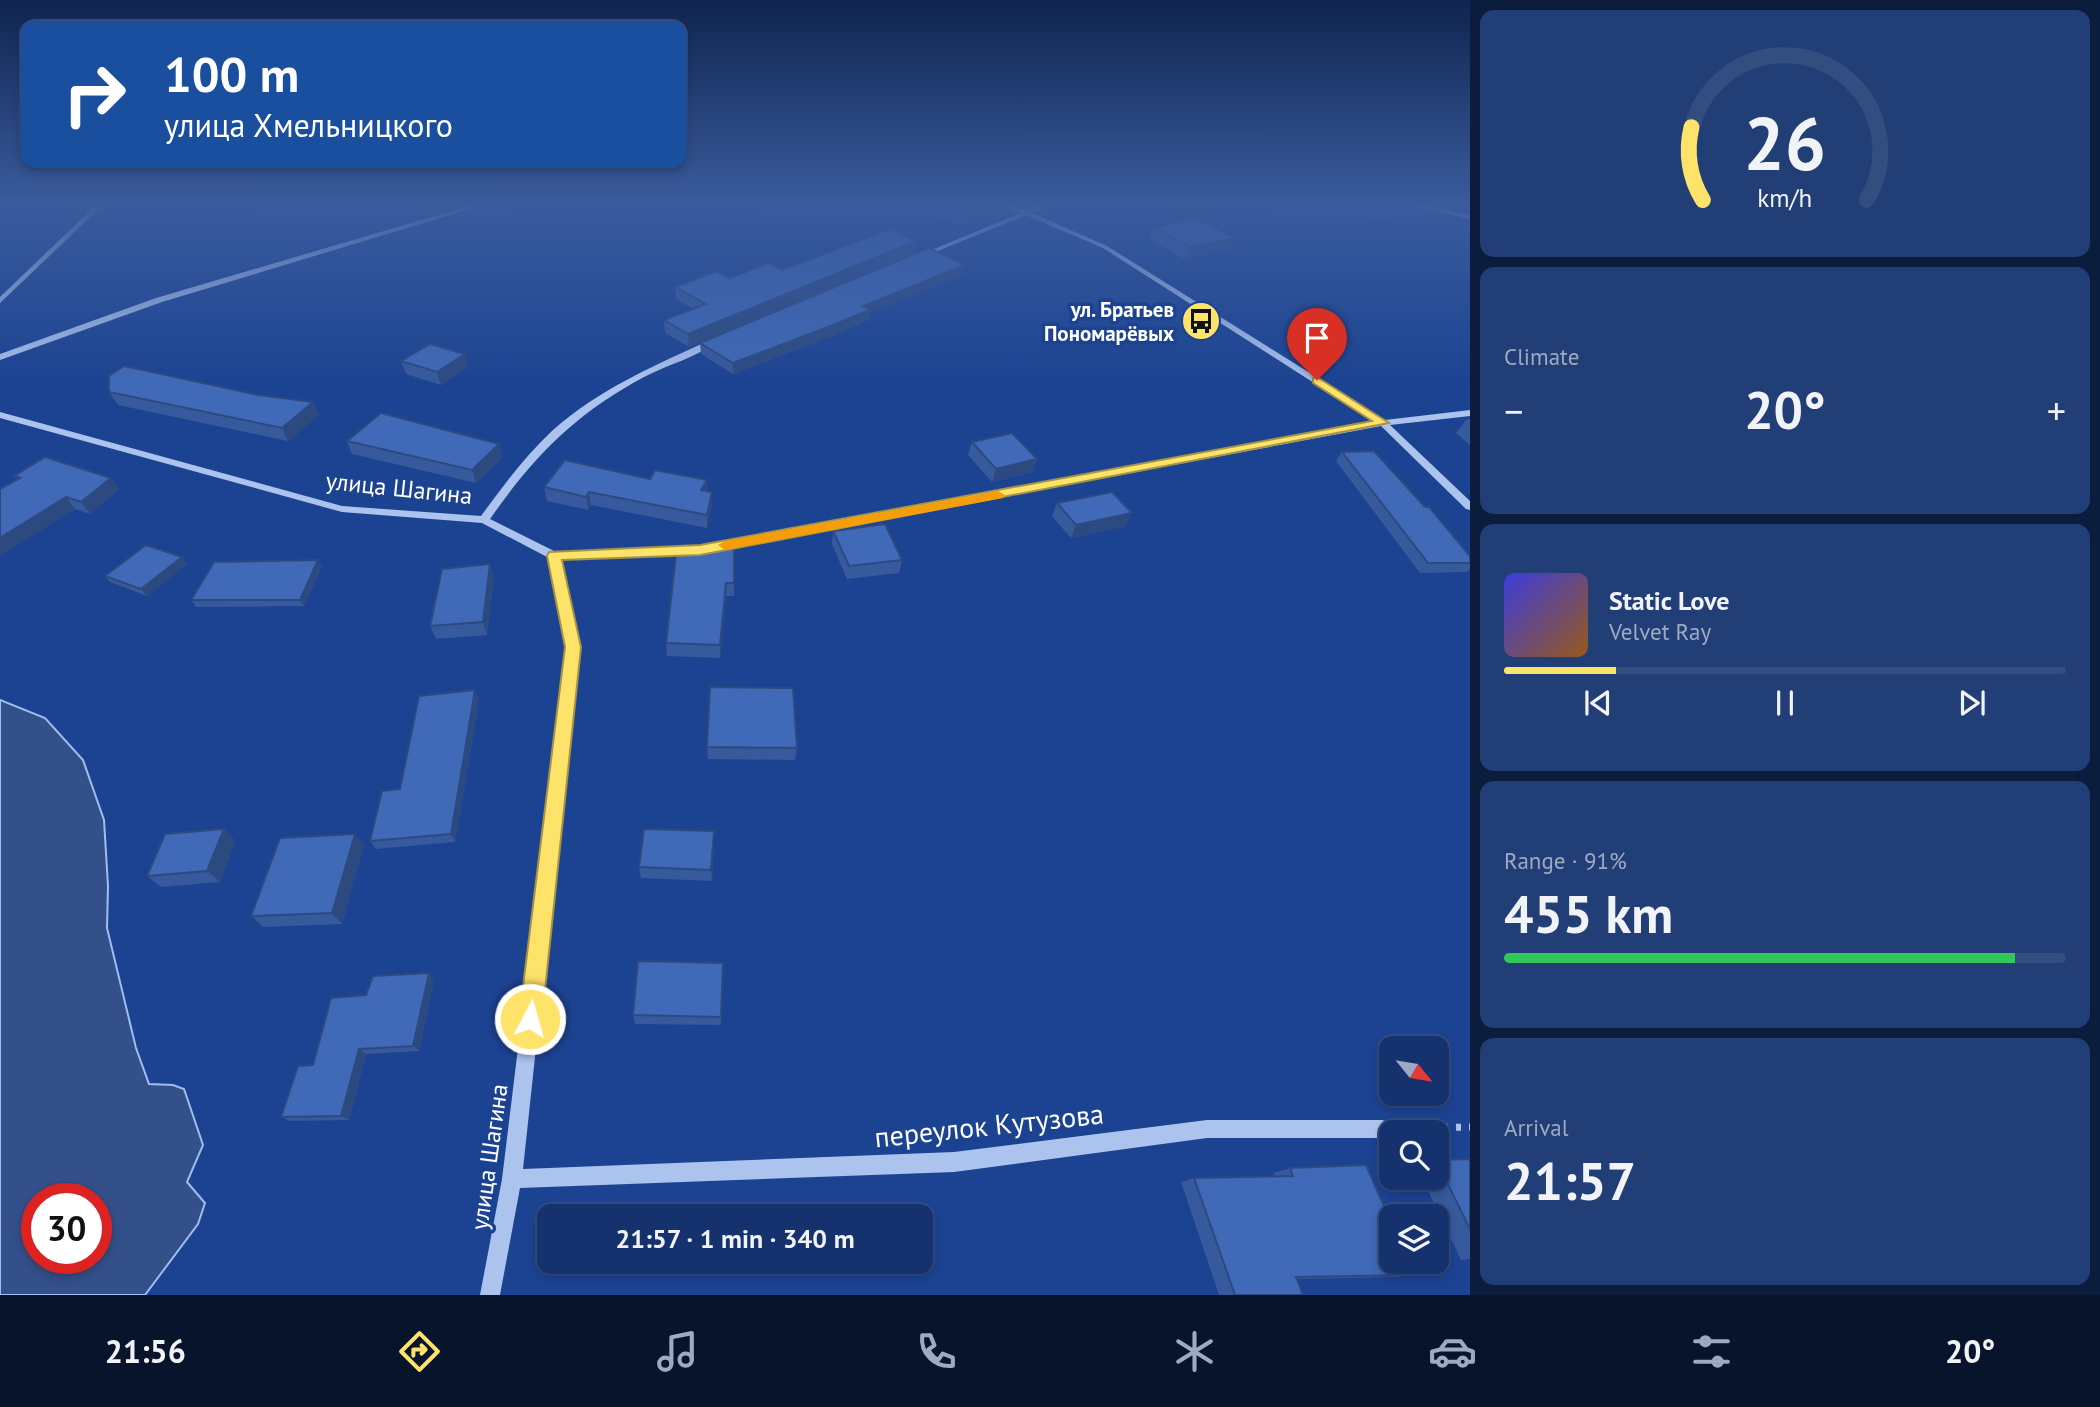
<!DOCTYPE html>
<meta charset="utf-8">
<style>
body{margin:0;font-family:"PT Sans",sans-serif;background:#223e76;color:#f1f3f6;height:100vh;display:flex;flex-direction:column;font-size:26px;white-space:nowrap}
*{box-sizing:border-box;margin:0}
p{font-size:23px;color:#9daac2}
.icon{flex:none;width:38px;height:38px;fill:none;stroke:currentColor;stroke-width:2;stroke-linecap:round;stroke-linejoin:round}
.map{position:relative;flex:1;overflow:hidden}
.details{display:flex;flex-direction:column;gap:10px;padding:10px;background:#0c1c3c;width:630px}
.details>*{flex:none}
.hud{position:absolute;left:21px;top:21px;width:665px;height:147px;border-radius:14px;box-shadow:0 4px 10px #0003,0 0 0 2px #344d81;background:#1a4fa0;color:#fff;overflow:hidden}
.needle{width:46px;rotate:120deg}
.controls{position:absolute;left:1379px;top:1036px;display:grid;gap:14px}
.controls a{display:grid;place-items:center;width:70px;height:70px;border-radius:14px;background:#15326e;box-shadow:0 4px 10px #0003,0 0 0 2px #344d81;font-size:35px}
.speed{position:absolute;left:21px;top:1183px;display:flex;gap:14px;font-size:35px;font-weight:700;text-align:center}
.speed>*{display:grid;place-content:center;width:91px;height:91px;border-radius:50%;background:#15326e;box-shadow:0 4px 10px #0003,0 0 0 2px #344d81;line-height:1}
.speed .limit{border:10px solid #d22;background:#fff;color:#111}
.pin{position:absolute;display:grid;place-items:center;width:60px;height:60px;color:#fff;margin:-72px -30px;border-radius:50% 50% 50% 0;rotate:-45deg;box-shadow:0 0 7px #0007}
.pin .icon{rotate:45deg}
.me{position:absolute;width:77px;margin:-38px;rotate:6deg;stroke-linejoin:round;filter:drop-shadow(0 0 5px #0008)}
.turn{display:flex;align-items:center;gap:24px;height:147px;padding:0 28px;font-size:32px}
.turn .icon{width:91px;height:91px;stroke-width:2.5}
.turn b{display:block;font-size:49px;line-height:60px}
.big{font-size:52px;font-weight:700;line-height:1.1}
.details .tile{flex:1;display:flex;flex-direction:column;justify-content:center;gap:10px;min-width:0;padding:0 24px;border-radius:14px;background:#223e76}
.details .dial{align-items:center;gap:0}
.dial svg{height:182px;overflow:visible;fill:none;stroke:#344d81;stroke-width:7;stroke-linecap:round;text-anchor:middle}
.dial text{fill:#f1f3f6;stroke:none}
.song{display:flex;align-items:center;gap:21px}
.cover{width:84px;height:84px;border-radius:10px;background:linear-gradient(135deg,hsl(240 70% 55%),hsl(30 70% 35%))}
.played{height:7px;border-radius:4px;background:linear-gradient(90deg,#fee36a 20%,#344d81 20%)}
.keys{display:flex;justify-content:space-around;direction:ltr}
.heat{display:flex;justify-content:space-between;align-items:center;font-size:38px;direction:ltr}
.charge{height:10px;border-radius:5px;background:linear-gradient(90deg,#34c759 91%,#344d81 0)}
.trip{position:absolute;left:537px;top:1204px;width:396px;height:70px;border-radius:14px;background:#15326e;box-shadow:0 4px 10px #0003,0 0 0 2px #344d81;font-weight:700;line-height:70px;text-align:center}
.dock{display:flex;height:112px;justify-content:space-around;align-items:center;background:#08142c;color:#9daac2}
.dock .icon{width:49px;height:49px}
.dock .on{color:#fee36a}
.dock b{font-size:32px;color:#f1f3f6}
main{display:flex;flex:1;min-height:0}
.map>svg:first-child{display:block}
</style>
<main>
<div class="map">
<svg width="1470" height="1295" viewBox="0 0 1470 1295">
<rect width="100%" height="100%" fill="#1c4392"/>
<!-- water -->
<path fill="#34508b" stroke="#a0bdf0" stroke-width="2" fill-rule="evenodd" d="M0 700 45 718 83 760 104 820 108 886 107 928 136 1048 149 1084 173 1085 184 1089 203 1145 187 1182 205 1203 198 1224 145 1295H0ZM37 1199H96V1258H37Z"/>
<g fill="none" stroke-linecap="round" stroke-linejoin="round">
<!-- path -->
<polyline stroke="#acc3ee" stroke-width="7" stroke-dasharray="5 8" stroke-linecap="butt" points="1404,1128 1470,1127"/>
<!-- minor -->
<g fill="#acc3ee" fill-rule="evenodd">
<polygon points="98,203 105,203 0,303 0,297"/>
<polygon points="479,203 490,203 162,302 0,360 0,354 156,298"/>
<polygon points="1001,203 1010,203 1026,210 1044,203 1053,203 1032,213 1107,246 1385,420 1470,410 1470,416 1390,425 1470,501 1470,510 1466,509 1381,426 709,552 705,551 704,548 709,544 1375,422 1103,248 1026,215 923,257 917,256 1021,213"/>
<polygon points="1401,203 1414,203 1470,215 1470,219"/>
<path d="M710 340 717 342C697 357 667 365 644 377 575 414 534 456 490 519L556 552 691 546 696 550 691 554 560 559 579 647 523 1169 954 1152 1207 1120H1382L1389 1122 1391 1129 1389 1136 1382 1138H1207L954 1172 520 1188 500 1295H480L502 1179 567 647 549 558 482 523 342 512 0 418V412L342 506 481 516C503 486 525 456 553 430 598 390 655 365 710 340Z"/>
</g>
</g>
<!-- wall -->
<g fill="#375a9d">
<polygon points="905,203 1006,203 1005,208 961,226"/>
<polygon points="1353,203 1396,203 1386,221 1348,213"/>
<polygon points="1153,227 1235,238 1230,250 1185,259 1149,239"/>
<polygon points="916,241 915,253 689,347 665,333 664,320 693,309 676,299 675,287 782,270"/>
<polygon points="962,275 870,313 869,320 832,336 733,374 701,354 700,343"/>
<polygon points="401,361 468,367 441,385 406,374"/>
<polygon points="109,392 258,395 313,402 319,415 288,441 118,405"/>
<polygon points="1470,419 1470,445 1456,433 1466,420"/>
<polygon points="347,441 499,444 503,457 476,483 352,454"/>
<polygon points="972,442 1037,459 1033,472 992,482 968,455"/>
<polygon points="1342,452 1470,556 1470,569 1467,572 1420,573 1336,461"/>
<polygon points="14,476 119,489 90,514 75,509 17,480"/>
<polygon points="650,479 707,480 707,491 712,505 707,528 591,505 588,510 547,501 544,487"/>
<polygon points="1057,503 1126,526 1071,538 1052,516"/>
<polygon points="833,531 902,560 899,573 847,579 832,544"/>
<polygon points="734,545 734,596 726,596 720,658 667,656 666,643"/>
<polygon points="182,557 187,564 147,596 110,582 105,576"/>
<polygon points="490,564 494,577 487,635 436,639 430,626"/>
<polygon points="322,566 304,606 196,607 191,600"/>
<polygon points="475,690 479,700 455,842 376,849 370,841"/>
<polygon points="707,747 797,748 795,760 708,759"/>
<polygon points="224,829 235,841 220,882 161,887 147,876"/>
<polygon points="355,834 364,845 342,924 263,927 251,916"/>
<polygon points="714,843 712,881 641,878 639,867"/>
<polygon points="723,963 721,1025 635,1024 633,1015"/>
<polygon points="434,979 419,1051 366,1054 349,1120 290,1121 281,1117 313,1065 366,995"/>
<polygon points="1470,1159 1470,1259 1461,1260 1422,1178 1437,1178 1437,1160"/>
<polygon points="1290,1168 1415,1275 1393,1277 1297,1279 1303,1295 1219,1295 1181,1182 1194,1178 1275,1176 1273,1173"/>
</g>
<!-- shaded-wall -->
<g fill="#2d4a80">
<polygon points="994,203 1006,203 1005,208 961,226 963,215"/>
<polygon points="1235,238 1230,250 1185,259 1190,247"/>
<polygon points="916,241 915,253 689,347 688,334"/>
<polygon points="965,265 962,275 870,313 869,320 832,336 733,374 733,363 863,306"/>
<polygon points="465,354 468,367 441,385 437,372"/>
<polygon points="313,402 319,415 288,441 282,428"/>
<polygon points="499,444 503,457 476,483 472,470"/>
<polygon points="1037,459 1033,472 992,482 996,469"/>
<polygon points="111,478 119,489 90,514 81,502"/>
<polygon points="707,480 708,493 701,490"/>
<polygon points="589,492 591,505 588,510 586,497"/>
<polygon points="712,492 712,505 707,528 707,515"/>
<polygon points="66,497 75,509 0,556 0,538"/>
<polygon points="1132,513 1126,526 1071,538 1076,525"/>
<polygon points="182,557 187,564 147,596 141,589"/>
<polygon points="318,560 322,566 304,606 300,600"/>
<polygon points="490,564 494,577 487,635 483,622"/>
<polygon points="726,583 726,596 720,658 720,645"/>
<polygon points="475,690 479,700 455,842 451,834"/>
<polygon points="224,829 235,841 220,882 207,871"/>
<polygon points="714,831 714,843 712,881 711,870"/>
<polygon points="355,834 364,845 342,924 332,913"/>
<polygon points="429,973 434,979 419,1051 413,1046"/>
<polygon points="359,1049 366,1054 349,1120 341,1116"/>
</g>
<!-- building -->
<g fill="#4069b7" stroke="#2d4a80" stroke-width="2">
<polygon points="932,203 994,203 963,215"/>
<polygon points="1359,203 1396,203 1392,210"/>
<polygon points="1197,219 1235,238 1190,247 1153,227"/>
<polygon points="890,229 916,241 688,334 664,320 706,304 675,287 717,271 730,278 768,263 782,270"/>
<polygon points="929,248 965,265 863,306 870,310 833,325 733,363 700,343"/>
<polygon points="430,344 465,354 437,372 401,361"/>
<polygon points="124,366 258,395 313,402 282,428 109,392 109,376"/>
<polygon points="381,413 499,444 472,470 347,441"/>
<polygon points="1012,433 1037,459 996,469 972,442"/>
<polygon points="1374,451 1425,507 1429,507 1470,556 1470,563 1428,563 1342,452"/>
<polygon points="45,457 111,478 81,502 66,497 0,538 0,489 20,478 14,476"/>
<polygon points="565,460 650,479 655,470 707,480 701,490 712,492 707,515 589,492 586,497 544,487"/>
<polygon points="1112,492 1132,513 1076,525 1057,503"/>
<polygon points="885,524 902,560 849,566 833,531"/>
<polygon points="146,545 182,557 141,589 105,576"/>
<polygon points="734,545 734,583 726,583 720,645 666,643 677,546"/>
<polygon points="318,560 300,600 191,600 214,562"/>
<polygon points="490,564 483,622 430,626 442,569"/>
<polygon points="710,687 793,688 797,748 707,747"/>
<polygon points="475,690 451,834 370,841 382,791 400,789 419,696"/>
<polygon points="224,829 207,871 147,876 165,834"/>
<polygon points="644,829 714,831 711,870 639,867"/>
<polygon points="355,834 332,913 251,916 280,838"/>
<polygon points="638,961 723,963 721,1017 633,1015"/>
<polygon points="429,973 413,1046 359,1049 341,1116 281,1117 298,1066 313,1065 331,998 366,995 373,976"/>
<polygon points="1470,1159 1470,1229 1437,1162 1437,1160"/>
<polygon points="1366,1165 1391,1222 1391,1262 1409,1262 1415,1275 1296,1277 1303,1295 1235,1295 1194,1178 1293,1176 1290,1168"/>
</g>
<!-- sky -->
<linearGradient id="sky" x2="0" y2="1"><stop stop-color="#0f2550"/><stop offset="0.53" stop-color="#3a5b9d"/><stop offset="1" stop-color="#3a5b9d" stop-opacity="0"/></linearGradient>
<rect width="1470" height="385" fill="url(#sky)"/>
<!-- route -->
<polygon fill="#fee36a" stroke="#a59445" stroke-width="2" points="1317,377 1389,423 700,555 562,560 581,647 542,1019 538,1027 530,1031 523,1027 519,1019 565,647 547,556 549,552 700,545 1372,421 1313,383 1313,378"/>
<!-- slow -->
<polygon fill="#f59e0b" points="998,491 1005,495 1003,498 725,550 718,545 725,541"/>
<!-- icons -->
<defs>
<symbol id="bus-disc" viewBox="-11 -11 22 22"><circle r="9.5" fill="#fee36a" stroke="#1c4392"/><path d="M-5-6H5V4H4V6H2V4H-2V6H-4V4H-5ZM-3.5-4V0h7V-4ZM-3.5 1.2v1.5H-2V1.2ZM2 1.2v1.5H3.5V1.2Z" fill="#111"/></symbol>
</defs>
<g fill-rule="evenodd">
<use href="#bus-disc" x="1179" y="299" width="44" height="44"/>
</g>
<g text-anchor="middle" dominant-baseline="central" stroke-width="7" stroke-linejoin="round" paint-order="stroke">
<!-- far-poi labels -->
<g font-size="21" font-weight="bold" fill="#fff" stroke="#1c4392" text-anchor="end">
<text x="1174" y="309">ул. Братьев<tspan x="1174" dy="24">Пономарёвых</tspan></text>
</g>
<!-- street labels -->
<g font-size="24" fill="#fff" stroke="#1c4392">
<text transform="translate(399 488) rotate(6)">улица Шагина</text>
<text transform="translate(489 1157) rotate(-82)">улица Шагина</text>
</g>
<!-- near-street labels -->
<g font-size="28" fill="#fff" stroke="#1c4392">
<text transform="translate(989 1125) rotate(-6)">переулок Кутузова</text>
</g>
</g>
</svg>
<div class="controls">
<a><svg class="needle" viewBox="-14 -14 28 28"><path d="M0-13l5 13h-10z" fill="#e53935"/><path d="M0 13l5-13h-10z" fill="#9daac2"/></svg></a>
<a><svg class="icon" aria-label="search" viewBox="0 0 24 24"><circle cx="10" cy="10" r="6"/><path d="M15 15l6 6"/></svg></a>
<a><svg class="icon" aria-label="layers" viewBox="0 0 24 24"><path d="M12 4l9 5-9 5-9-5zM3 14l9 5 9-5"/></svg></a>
</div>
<div class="speed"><div class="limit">30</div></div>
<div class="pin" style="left:1317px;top:380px;background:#d93025"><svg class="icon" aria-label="arrive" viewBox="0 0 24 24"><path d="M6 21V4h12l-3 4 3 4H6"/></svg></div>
<svg class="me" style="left:530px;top:1019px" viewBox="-20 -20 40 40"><circle r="17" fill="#fee36a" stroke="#fff" stroke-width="3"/><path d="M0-11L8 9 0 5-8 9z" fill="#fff"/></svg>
<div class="trip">21:57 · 1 min · 340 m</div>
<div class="hud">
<div class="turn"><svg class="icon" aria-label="right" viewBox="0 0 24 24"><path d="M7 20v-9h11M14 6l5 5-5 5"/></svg><div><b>100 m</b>улица Хмельницкого</div></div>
</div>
</div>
<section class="details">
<div class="tile dial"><svg viewBox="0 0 100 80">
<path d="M14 69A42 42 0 1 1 86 69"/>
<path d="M14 69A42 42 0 0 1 9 37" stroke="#fee36a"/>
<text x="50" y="56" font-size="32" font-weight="700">26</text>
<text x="50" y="72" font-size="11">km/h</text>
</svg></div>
<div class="tile"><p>Climate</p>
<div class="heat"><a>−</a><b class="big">20°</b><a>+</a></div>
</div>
<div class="tile">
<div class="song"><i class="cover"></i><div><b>Static Love</b><p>Velvet Ray</p></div></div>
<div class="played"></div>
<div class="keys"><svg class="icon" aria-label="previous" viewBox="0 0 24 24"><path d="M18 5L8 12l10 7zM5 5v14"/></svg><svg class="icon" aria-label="pause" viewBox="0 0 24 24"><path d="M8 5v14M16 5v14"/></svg><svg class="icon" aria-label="next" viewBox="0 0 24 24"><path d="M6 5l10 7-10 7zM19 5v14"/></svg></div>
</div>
<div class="tile"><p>Range · 91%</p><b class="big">455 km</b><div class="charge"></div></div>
<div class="tile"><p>Arrival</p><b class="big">21:57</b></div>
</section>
</main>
<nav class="dock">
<b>21:56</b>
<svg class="icon on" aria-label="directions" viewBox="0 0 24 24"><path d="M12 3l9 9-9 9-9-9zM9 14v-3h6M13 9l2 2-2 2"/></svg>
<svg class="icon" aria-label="music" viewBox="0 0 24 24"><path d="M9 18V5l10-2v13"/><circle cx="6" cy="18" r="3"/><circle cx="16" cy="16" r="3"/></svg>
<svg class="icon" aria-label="phone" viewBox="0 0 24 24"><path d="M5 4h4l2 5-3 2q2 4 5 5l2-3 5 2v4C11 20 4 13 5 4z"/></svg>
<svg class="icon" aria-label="climate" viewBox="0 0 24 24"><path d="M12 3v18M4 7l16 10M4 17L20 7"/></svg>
<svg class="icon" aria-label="car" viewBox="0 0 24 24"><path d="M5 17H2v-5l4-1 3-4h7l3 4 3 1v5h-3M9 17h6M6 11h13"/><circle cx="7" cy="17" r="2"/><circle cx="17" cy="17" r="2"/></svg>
<svg class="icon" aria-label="filters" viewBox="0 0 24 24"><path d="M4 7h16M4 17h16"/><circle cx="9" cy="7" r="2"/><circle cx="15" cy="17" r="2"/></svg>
<b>20°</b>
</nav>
